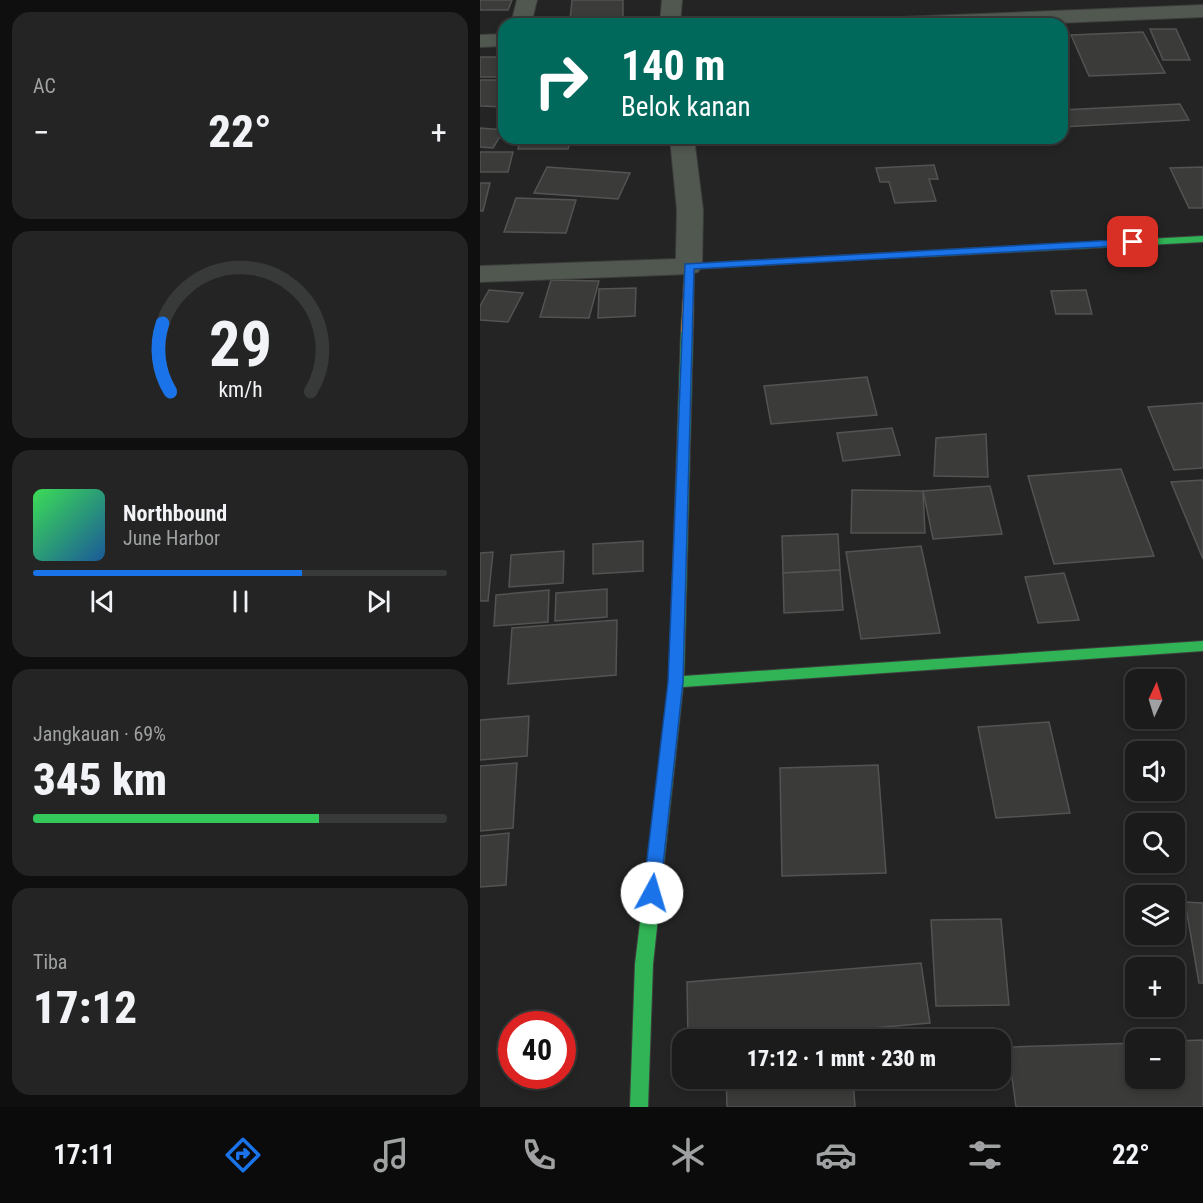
<!DOCTYPE html>
<html lang="id">
<meta charset="utf-8">
<style>
body{margin:0;font-family:"Roboto Condensed",sans-serif;background:#232423;color:#f1f3f6;height:100vh;display:flex;flex-direction:column;font-size:22px;white-space:nowrap}
*{box-sizing:border-box;margin:0}
p{font-size:20px;color:#9fa1a2}
.icon{flex:none;width:33px;height:33px;fill:none;stroke:currentColor;stroke-width:2;stroke-linecap:round;stroke-linejoin:round}
.map{position:relative;flex:1;overflow:hidden}
.drawer{display:flex;flex-direction:column;gap:12px;padding:12px;background:#0e0f0e;width:480px}
.drawer>*{flex:none}
.hud{position:absolute;left:18px;top:18px;width:570px;height:126px;border-radius:18px;box-shadow:0 3px 9px #0003,0 0 0 2px #383939;background:#00695c;color:#fff;overflow:hidden}
.needle{width:39px;rotate:4deg}
.fabs{position:absolute;left:645px;top:669px;display:grid;gap:12px}
.fabs a{display:grid;place-items:center;width:60px;height:60px;border-radius:12px;background:#1a1b1a;box-shadow:0 3px 9px #0003,0 0 0 2px #383939;font-size:30px}
.speed{position:absolute;left:18px;top:1011px;display:flex;gap:12px;font-size:30px;font-weight:700;text-align:center}
.speed>*{display:grid;place-content:center;width:78px;height:78px;border-radius:50%;background:#1a1b1a;box-shadow:0 3px 9px #0003,0 0 0 2px #383939;line-height:1}
.speed .limit{border:9px solid #d22;background:#fff;color:#111}
.pin{position:absolute;display:grid;place-items:center;width:51px;height:51px;color:#fff;margin:-26px;border-radius:12px;box-shadow:0 3px 9px #0006}
.me{position:absolute;width:66px;margin:-33px;rotate:6deg;stroke-linejoin:round;filter:drop-shadow(0 0 4px #0008)}
.turn{display:flex;align-items:center;gap:21px;height:126px;padding:0 24px;font-size:27px}
.turn .icon{width:78px;height:78px;stroke-width:2.5}
.turn b{display:block;font-size:42px;line-height:51px}
.big{font-size:45px;font-weight:800;line-height:1.1}
.drawer .widget{flex:1;display:flex;flex-direction:column;justify-content:center;gap:9px;min-width:0;padding:0 21px;border-radius:18px;background:#232423}
.drawer .dial{align-items:center;gap:0}
.dial svg{height:156px;overflow:visible;fill:none;stroke:#383939;stroke-width:7;stroke-linecap:round;text-anchor:middle}
.dial text{fill:#f1f3f6;stroke:none}
.song{display:flex;align-items:center;gap:18px}
.cover{width:72px;height:72px;border-radius:9px;background:linear-gradient(135deg,hsl(130 70% 55%),hsl(210 70% 35%))}
.played{height:6px;border-radius:3px;background:linear-gradient(90deg,#1a73e8 65%,#383939 65%)}
.keys{display:flex;justify-content:space-around;direction:ltr}
.heat{display:flex;justify-content:space-between;align-items:center;font-size:33px;direction:ltr}
.charge{height:9px;border-radius:4px;background:linear-gradient(90deg,#34c759 69%,#383939 0)}
.trip{position:absolute;left:192px;top:1029px;width:339px;height:60px;border-radius:18px;background:#1a1b1a;box-shadow:0 3px 9px #0003,0 0 0 2px #383939;font-weight:800;line-height:60px;text-align:center}
.tabs{display:flex;height:96px;justify-content:space-around;align-items:center;background:#0a0b0a;color:#9fa1a2}
.tabs .icon{width:42px;height:42px}
.tabs .current{color:#1a73e8}
.tabs b{font-size:27px;color:#f1f3f6}
main{display:flex;flex:1;min-height:0}
.map>svg:first-child{display:block}
</style>
<main>
<section class="drawer">
<div class="widget"><p>AC</p>
<div class="heat"><a>−</a><b class="big">22°</b><a>+</a></div>
</div>
<div class="widget dial"><svg viewBox="0 0 100 80">
<path d="M14 69A42 42 0 1 1 86 69"/>
<path d="M14 69A42 42 0 0 1 10 34" stroke="#1a73e8"/>
<text x="50" y="56" font-size="32" font-weight="700">29</text>
<text x="50" y="72" font-size="11">km/h</text>
</svg></div>
<div class="widget">
<div class="song"><i class="cover"></i><div><b>Northbound</b><p>June Harbor</p></div></div>
<div class="played"></div>
<div class="keys"><svg class="icon" aria-label="previous" viewBox="0 0 24 24"><path d="M18 5L8 12l10 7zM5 5v14"/></svg><svg class="icon" aria-label="pause" viewBox="0 0 24 24"><path d="M8 5v14M16 5v14"/></svg><svg class="icon" aria-label="next" viewBox="0 0 24 24"><path d="M6 5l10 7-10 7zM19 5v14"/></svg></div>
</div>
<div class="widget"><p>Jangkauan · 69%</p><b class="big">345 km</b><div class="charge"></div></div>
<div class="widget"><p>Tiba</p><b class="big">17:12</b></div>
</section>
<div class="map">
<svg width="723" height="1107" viewBox="0 0 723 1107">
<rect width="100%" height="100%" fill="#232423"/>
<!-- building -->
<g fill="#3b3c3a" stroke="#525352" stroke-width="1.5">
<polygon points="0,0 32,0 28,10 0,10"/>
<polygon points="92,0 143,0 143,18 90,20"/>
<polygon points="670,29 696,29 710,60 683,60"/>
<polygon points="663,32 685,73 609,76 591,35"/>
<rect x="0" y="57" width="24" height="20"/>
<polygon points="0,80 24,80 24,107 0,106"/>
<polygon points="700,104 709,120 582,127 582,110"/>
<polygon points="0,128 24,130 13,148 0,147"/>
<polygon points="41,138 91,138 88,149 38,149"/>
<polygon points="0,152 33,152 28,172 0,172"/>
<polygon points="454,165 458,179 449,179 456,201 415,203 409,182 400,182 396,168"/>
<polygon points="67,167 150,173 138,199 54,193"/>
<polygon points="723,167 723,208 709,208 690,168"/>
<polygon points="0,183 10,183 3,211 0,211"/>
<polygon points="36,198 96,200 86,233 24,232"/>
<polygon points="71,280 119,281 109,318 60,317"/>
<polygon points="156,288 155,316 118,318 119,289"/>
<polygon points="9,290 43,293 28,322 0,320 0,306"/>
<polygon points="606,290 612,314 576,314 571,291"/>
<polygon points="387,377 397,415 291,424 284,386"/>
<polygon points="723,403 723,468 694,470 668,407"/>
<polygon points="412,428 420,455 363,461 357,433"/>
<polygon points="506,434 508,477 454,476 456,438"/>
<polygon points="641,469 674,556 574,564 548,476"/>
<polygon points="723,480 723,559 691,482"/>
<polygon points="510,486 522,534 453,539 443,491"/>
<polygon points="372,490 443,491 445,533 371,533"/>
<polygon points="358,534 360,570 303,573 302,536"/>
<polygon points="163,541 163,571 113,574 113,544"/>
<polygon points="441,546 460,633 381,639 366,552"/>
<polygon points="84,551 83,583 29,587 31,555"/>
<polygon points="13,552 8,601 0,601 0,553"/>
<polygon points="360,570 363,610 304,613 303,573"/>
<polygon points="584,573 599,620 558,623 545,577"/>
<polygon points="127,589 127,617 75,621 76,593"/>
<polygon points="69,590 68,622 14,626 16,595"/>
<polygon points="137,620 136,675 28,684 32,628"/>
<polygon points="49,716 47,756 0,760 0,720"/>
<polygon points="569,722 590,813 516,818 498,727"/>
<polygon points="37,763 33,828 0,831 0,766"/>
<polygon points="398,765 406,873 302,876 300,768"/>
<polygon points="29,833 26,885 0,887 0,836"/>
<polygon points="705,902 723,903 723,983 719,983"/>
<polygon points="521,919 529,1005 456,1006 451,920"/>
<polygon points="441,963 450,1023 253,1040 208,1040 207,982"/>
<polygon points="723,1040 723,1107 536,1107 528,1047 656,1043 656,1078 694,1078 694,1041"/>
<polygon points="246,1078 373,1078 375,1107 247,1107"/>
</g>
<g fill="none" stroke-linecap="round" stroke-linejoin="round">
<defs>
<g id="street">
<polygon points="37,0 57,0 51,24 31,24"/>
<polygon points="182,0 202,0 200,24 180,24"/>
<polygon points="723,5 723,17 552,24 387,24 390,20 397,18"/>
<polygon points="24,34 24,46 0,47 0,35"/>
<polygon points="190,138 214,138 223,210 222,266 218,272 209,274 0,282 0,266 196,259 197,210"/>
</g>
<g id="fast">
<polygon points="723,236 723,242 441,257 436,254 441,251"/>
<polygon points="207,329 213,332 204,676 723,641 723,651 203,687 173,964 168,1107 150,1107 155,964 189,682 201,332"/>
</g>
<polygon id="slow" points="441,251 446,254 445,256 214,269 213,332 207,335 201,332 205,264"/>
</defs>
<!-- street casing -->
<use href="#street" stroke="#3e3f3e" stroke-width="2"/>
<!-- fast casing -->
<use href="#fast" stroke="#3e3f3e" stroke-width="2"/>
<!-- slow casing -->
<use href="#slow" stroke="#3e3f3e" stroke-width="2"/>
<!-- street -->
<use href="#street" fill="#505850" fill-rule="evenodd"/>
<!-- fast -->
<use href="#fast" fill="#30b455" fill-rule="evenodd"/>
<!-- slow -->
<use href="#slow" fill="#ff9f0a" fill-rule="evenodd"/>
</g>
<!-- route -->
<polygon fill="#1a73e8" stroke="#114b97" stroke-width="1.5" points="653,239 657,240 657,245 214,269 203,682 180,893 178,898 172,900 166,898 163,893 188,682 205,264"/>
</svg>
<div class="fabs">
<a><svg class="needle" viewBox="-14 -14 28 28"><path d="M0-13l5 13h-10z" fill="#e53935"/><path d="M0 13l5-13h-10z" fill="#9fa1a2"/></svg></a>
<a><svg class="icon" aria-label="sound" viewBox="0 0 24 24"><path d="M4 9h4l5-4v14l-5-4H4zM17 9q2 3 0 6"/></svg></a>
<a><svg class="icon" aria-label="search" viewBox="0 0 24 24"><circle cx="10" cy="10" r="6"/><path d="M15 15l6 6"/></svg></a>
<a><svg class="icon" aria-label="layers" viewBox="0 0 24 24"><path d="M12 4l9 5-9 5-9-5zM3 14l9 5 9-5"/></svg></a>
<a>+</a>
<a>−</a>
</div>
<div class="speed"><div class="limit">40</div></div>
<div class="pin" style="left:653px;top:242px;background:#d93025"><svg class="icon" aria-label="arrive" viewBox="0 0 24 24"><path d="M6 21V4h12l-3 4 3 4H6"/></svg></div>
<svg class="me" style="left:172px;top:893px" viewBox="-20 -20 40 40"><circle r="19" fill="#fff"/><path d="M0-13L10 11 0 6-10 11z" fill="#1a73e8"/></svg>
<div class="trip">17:12 · 1 mnt · 230 m</div>
<div class="hud">
<div class="turn"><svg class="icon" aria-label="right" viewBox="0 0 24 24"><path d="M7 20v-9h11M14 6l5 5-5 5"/></svg><div><b>140 m</b>Belok kanan</div></div>
</div>
</div>
</main>
<nav class="tabs">
<b>17:11</b>
<svg class="icon current" aria-label="directions" viewBox="0 0 24 24"><path d="M12 3l9 9-9 9-9-9zM9 14v-3h6M13 9l2 2-2 2"/></svg>
<svg class="icon" aria-label="music" viewBox="0 0 24 24"><path d="M9 18V5l10-2v13"/><circle cx="6" cy="18" r="3"/><circle cx="16" cy="16" r="3"/></svg>
<svg class="icon" aria-label="phone" viewBox="0 0 24 24"><path d="M5 4h4l2 5-3 2q2 4 5 5l2-3 5 2v4C11 20 4 13 5 4z"/></svg>
<svg class="icon" aria-label="climate" viewBox="0 0 24 24"><path d="M12 3v18M4 7l16 10M4 17L20 7"/></svg>
<svg class="icon" aria-label="car" viewBox="0 0 24 24"><path d="M5 17H2v-5l4-1 3-4h7l3 4 3 1v5h-3M9 17h6M6 11h13"/><circle cx="7" cy="17" r="2"/><circle cx="17" cy="17" r="2"/></svg>
<svg class="icon" aria-label="filters" viewBox="0 0 24 24"><path d="M4 7h16M4 17h16"/><circle cx="9" cy="7" r="2"/><circle cx="15" cy="17" r="2"/></svg>
<b>22°</b>
</nav>
